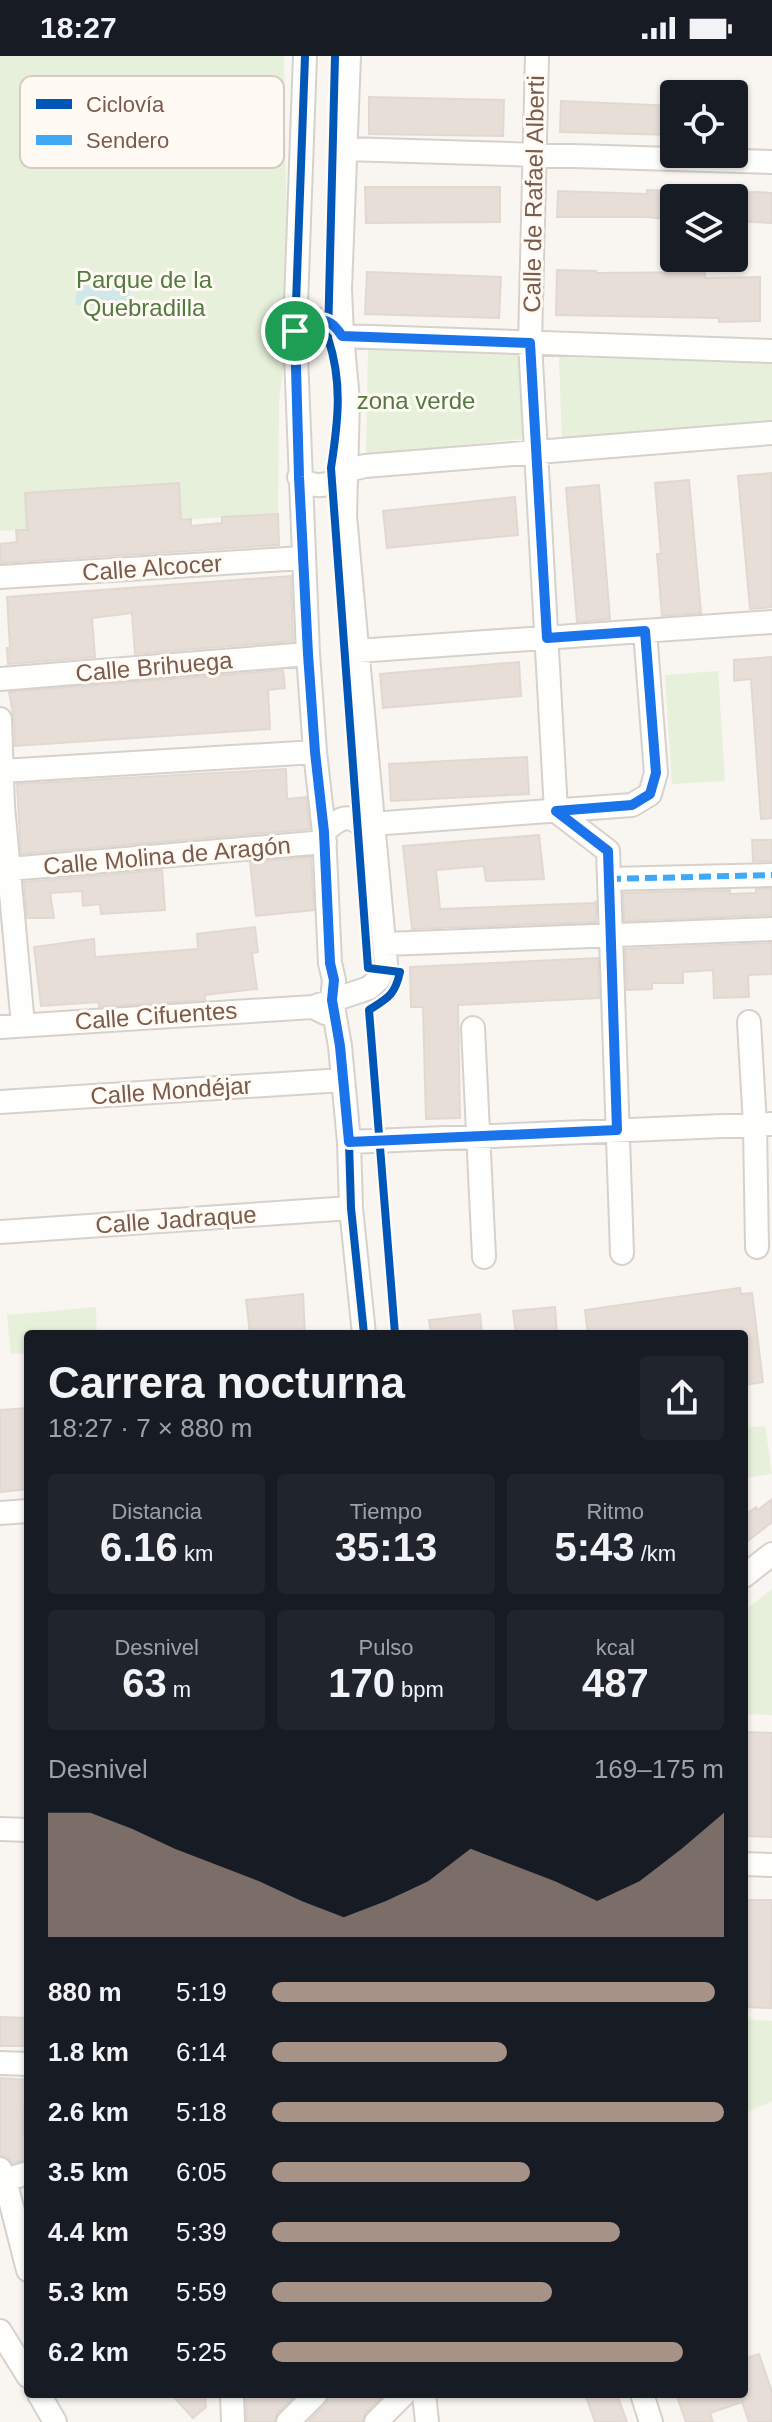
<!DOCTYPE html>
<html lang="es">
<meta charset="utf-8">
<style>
body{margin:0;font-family:Arial,sans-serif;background:#20242c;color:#f1f3f6;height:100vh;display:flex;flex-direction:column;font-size:30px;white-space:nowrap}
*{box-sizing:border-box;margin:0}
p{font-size:26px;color:#9ea1a6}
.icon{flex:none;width:44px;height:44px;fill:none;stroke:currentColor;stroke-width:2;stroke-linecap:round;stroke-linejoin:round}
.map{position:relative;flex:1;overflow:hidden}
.sheet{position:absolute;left:24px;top:1274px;width:724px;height:1068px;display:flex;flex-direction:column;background:#171b24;border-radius:8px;box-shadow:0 2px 6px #0004}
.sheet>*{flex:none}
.tools{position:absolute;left:660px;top:24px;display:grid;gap:16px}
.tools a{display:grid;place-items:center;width:88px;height:88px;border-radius:8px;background:#171b24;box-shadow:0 2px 6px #0004;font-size:40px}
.pin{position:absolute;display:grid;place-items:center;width:68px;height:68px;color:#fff;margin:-34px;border:4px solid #fff;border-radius:50%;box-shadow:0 2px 8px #0007}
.round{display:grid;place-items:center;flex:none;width:84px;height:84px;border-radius:8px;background:#20242c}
.headline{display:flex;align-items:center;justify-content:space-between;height:136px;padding:0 24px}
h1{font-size:44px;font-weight:600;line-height:60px}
.metrics{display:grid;grid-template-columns:repeat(3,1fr);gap:12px;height:136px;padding:8px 24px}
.metrics div{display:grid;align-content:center;border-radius:8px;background:#20242c;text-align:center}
.metrics b{font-size:40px;font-weight:600}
.metrics small{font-size:22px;font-weight:400}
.metrics p{font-size:22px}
.chart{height:224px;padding:16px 24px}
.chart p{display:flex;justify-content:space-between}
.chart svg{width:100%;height:144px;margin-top:8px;fill:#a69286;opacity:.7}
ul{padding:0 24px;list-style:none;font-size:26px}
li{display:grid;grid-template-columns:128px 96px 1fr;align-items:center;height:60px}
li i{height:20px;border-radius:10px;background:#a69286}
.status{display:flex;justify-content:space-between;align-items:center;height:56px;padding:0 40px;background:#171b24;direction:ltr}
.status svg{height:22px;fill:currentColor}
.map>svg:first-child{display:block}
</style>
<div class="status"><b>18:27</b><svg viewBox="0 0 49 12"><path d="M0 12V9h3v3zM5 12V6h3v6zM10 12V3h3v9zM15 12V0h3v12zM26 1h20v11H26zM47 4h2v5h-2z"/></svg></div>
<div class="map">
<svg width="772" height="2366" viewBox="0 0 772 2366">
<rect width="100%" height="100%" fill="#f9f5f0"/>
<path fill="#e7f0db" d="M0 0H284L288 277 279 345 278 458 0 475Z
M368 293 520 299 523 383 366 399Z
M559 301 772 306V367L562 384Z
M718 615 725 725 672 728 665 619Z
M96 1251 97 1278H28V1297L11 1298 7 1259Z
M765 1370 772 1418 744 1422V1372Z
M772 1533V1659L744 1658V1555Z
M744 1963 772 1965V2045L744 2058Z"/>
<path fill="#d0e8ea" d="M77 229 130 232 129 250 75 249Z"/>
<path fill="#e6ded7" stroke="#e2d8d2" stroke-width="2" d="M369 41 504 44 503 80 369 78Z
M561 45 674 50V79L560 76Z
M365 131H500V166L366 167Z
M647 134 674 135V164L646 161H557L558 135 647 138Z
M756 136 772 137V167L734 165V137Z
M557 214 596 215V217L705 216V222L760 221V265L719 266V262L556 259Z
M367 216 501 221 499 262 365 258Z
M772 417V551L750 553 738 420Z
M689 424 701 557 662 560 657 498H661L655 427Z
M179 427 181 464 191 463V470L222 467V461L278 458 279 489 1 507 0 488 17 486 16 474H27L25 437Z
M599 429 610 563 577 566 566 432Z
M515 441 518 479 387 492 383 455Z
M291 520 293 585 135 598 132 557 92 562 95 601 8 608 7 592H10L7 541Z
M772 601V762L761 763 751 623 734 625V604Z
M519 606 521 640 383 652 380 618Z
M283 614 285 632 268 634 270 673 15 690 14 663 9 636Z
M527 701 529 738 391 745 389 708Z
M286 713 287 743 306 741 310 773 21 798 17 728Z
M539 779 544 823 486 825 484 810 436 814 440 853 595 847 596 845V866L412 873 403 790Z
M752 784H772V805H753Z
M311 801 314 854 256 860 250 806Z
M162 814 165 854 101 858 100 848 83 850 82 835 50 837 54 862H27L24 826Z
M756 833H772V859L624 865 623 837 730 834V838L756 837Z
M255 871 258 896 252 897 257 933 205 939V944L99 951V946L41 950 34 891 94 883 95 901 198 893 197 878Z
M772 887V918L748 919 749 941 714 942 713 914 683 916V927H652V933L627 934 625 893Z
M598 902 599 942 458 949 460 1062 426 1063 423 951H411L410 911Z
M740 1232 741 1238 752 1237 763 1326 744 1329V1278H588L585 1254Z
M303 1238 305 1278H250L246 1244Z
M555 1251 557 1278H516L513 1255Z
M480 1258 482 1278H431L429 1264Z
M28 1352V1433L0 1436V1354Z
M772 1443V1466L744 1488V1460L756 1451 758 1454Z
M744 1676 772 1677V1781L744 1780Z
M744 1844H772L771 1952 744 1951Z
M0 1961 28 1962V1990H0Z
M0 2022 28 2024V2049H24L23 2079 28 2078V2103L13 2107 7 2101 0 2099Z
M759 2298 772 2336V2366H749L742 2346 710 2357 713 2366H686L676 2338H744V2303Z
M171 2338H205L206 2351 193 2362Z
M246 2338H296L278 2356 274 2366H247Z
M330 2338H384L366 2356 362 2366H308L326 2348Z
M585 2338H617L627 2366H595Z"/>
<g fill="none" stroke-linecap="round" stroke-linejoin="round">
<defs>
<path id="minor" d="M305 0 295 275 308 598 315 696 324 776 330 907 334 924 332 944 340 990 349 1086 351 1152 364 1278
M537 0 530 287 556 755
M346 93 772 106
M295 275 306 264C324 262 332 265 342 280
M342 280 772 295
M345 415 365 410 772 377
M299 421C315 434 332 431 345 415
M0 521 303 502
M357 595 772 566
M0 623 308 598
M0 663 3 750 23 969
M2 715 315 696
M556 755 608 795 622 1197
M371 768 632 749 650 738 656 717 645 575
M324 776C346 755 353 760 373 779
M9 813 325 786
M609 823 772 819
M385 888 772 873
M313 951 369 932 378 924 386 908 345 460 348 344 342 280 340 233 349 0
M749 966 755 1069 757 1191
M0 971 313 951 325 957
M473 972 484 1201
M0 1046 343 1024
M349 1086 772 1068
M0 1176 351 1152
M0 1457 28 1455
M744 1520 772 1498
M0 1773 28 1774
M744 1808 772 1809
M0 2007 28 2008
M0 2113 5 2124 28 2214
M5 2124 28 2117
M0 2275 28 2320
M39 2338 55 2366
M232 2338 233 2366
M424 2338 427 2366
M642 2338 651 2366
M288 2366 316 2338
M376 2366 404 2338"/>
</defs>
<use href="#minor" stroke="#d7d1cb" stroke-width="26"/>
<use href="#minor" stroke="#fefefd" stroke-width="22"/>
<path stroke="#3fa9f5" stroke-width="6" stroke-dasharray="12 6" stroke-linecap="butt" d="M609 823 772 819"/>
<defs>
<path id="cycleway" d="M305 0 295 275 308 598 315 696 324 776 330 907 334 924 332 944 340 990 349 1086 351 1152 364 1278
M335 0 328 282C343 327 338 366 331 412L368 912 400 916C395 939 388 942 369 954L395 1278"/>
</defs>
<use href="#cycleway" stroke="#fffaf3" stroke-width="13"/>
<use href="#cycleway" stroke="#0057b8" stroke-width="8"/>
</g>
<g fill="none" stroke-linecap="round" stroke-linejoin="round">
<defs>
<path id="route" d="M315 263C329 264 334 268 342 280L530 287 547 582 645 575 656 717 650 738 632 749 556 755 608 795 617 1074 349 1086 340 990 332 944 334 924 330 907 324 776 315 696 308 598 299 421 295 275 306 264Z"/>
</defs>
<use href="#route" stroke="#fff" stroke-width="16"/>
<use href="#route" stroke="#1a73e8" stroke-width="10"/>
</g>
<g text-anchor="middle" stroke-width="6" stroke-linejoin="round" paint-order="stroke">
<g font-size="24" fill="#7a5c4d" stroke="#fffaf3">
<text transform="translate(534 138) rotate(-89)" y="8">Calle de Rafael Alberti</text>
<text transform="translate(152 512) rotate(-4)" y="8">Calle Alcocer</text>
<text transform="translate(154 611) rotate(-5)" y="8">Calle Brihuega</text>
<text transform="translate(167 800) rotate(-5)" y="8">Calle Molina de Aragón</text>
<text transform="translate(156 960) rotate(-4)" y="8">Calle Cifuentes</text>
<text transform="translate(171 1035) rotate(-4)" y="8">Calle Mondéjar</text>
<text transform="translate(176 1164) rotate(-4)" y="8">Calle Jadraque</text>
</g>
<g font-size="24" fill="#537a41" stroke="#fffaf3">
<text x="144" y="232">Parque de la<tspan x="144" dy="28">Quebradilla</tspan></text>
<text x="416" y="353">zona verde</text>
</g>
</g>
<rect x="20" y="20" width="264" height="92" rx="12" fill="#fffaf3" stroke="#d7cbc1" stroke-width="2"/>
<rect x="36" y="43" width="36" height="10" fill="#0057b8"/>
<rect x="36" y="79" width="36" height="10" fill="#3fa9f5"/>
<g font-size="22" fill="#7a5c4d">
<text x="86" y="56">Ciclovía</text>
<text x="86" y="92">Sendero</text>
</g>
</svg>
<div class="tools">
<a><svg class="icon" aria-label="locate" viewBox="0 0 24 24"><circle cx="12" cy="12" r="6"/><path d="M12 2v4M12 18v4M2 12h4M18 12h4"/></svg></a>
<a><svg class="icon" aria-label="layers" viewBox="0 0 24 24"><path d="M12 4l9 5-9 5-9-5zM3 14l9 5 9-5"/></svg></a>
</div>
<div class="pin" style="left:295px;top:275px;background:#1e9e55"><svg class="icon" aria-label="arrive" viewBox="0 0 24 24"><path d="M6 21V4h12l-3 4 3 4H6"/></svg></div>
<section class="sheet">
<div class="headline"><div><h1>Carrera nocturna</h1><p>18:27 · 7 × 880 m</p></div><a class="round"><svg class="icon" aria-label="share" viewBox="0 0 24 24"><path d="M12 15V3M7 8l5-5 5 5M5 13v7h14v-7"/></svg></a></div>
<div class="metrics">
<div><p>Distancia</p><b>6.16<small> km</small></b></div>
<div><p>Tiempo</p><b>35:13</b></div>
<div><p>Ritmo</p><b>5:43<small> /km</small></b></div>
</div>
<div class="metrics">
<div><p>Desnivel</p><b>63<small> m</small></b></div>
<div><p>Pulso</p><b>170<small> bpm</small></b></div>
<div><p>kcal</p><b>487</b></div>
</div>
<div class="chart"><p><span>Desnivel</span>169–175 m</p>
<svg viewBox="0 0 160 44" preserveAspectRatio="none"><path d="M0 44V6L10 6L20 11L30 17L40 22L50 27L60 33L70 38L80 33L90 27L100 17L110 22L120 27L130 33L140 27L150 17L160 6V44z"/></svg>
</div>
<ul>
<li><b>880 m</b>5:19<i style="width:98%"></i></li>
<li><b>1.8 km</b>6:14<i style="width:52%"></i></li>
<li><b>2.6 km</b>5:18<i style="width:100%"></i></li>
<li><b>3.5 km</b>6:05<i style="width:57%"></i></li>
<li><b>4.4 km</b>5:39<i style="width:77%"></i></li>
<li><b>5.3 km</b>5:59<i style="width:62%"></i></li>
<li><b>6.2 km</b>5:25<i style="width:91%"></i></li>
</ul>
</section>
</div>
